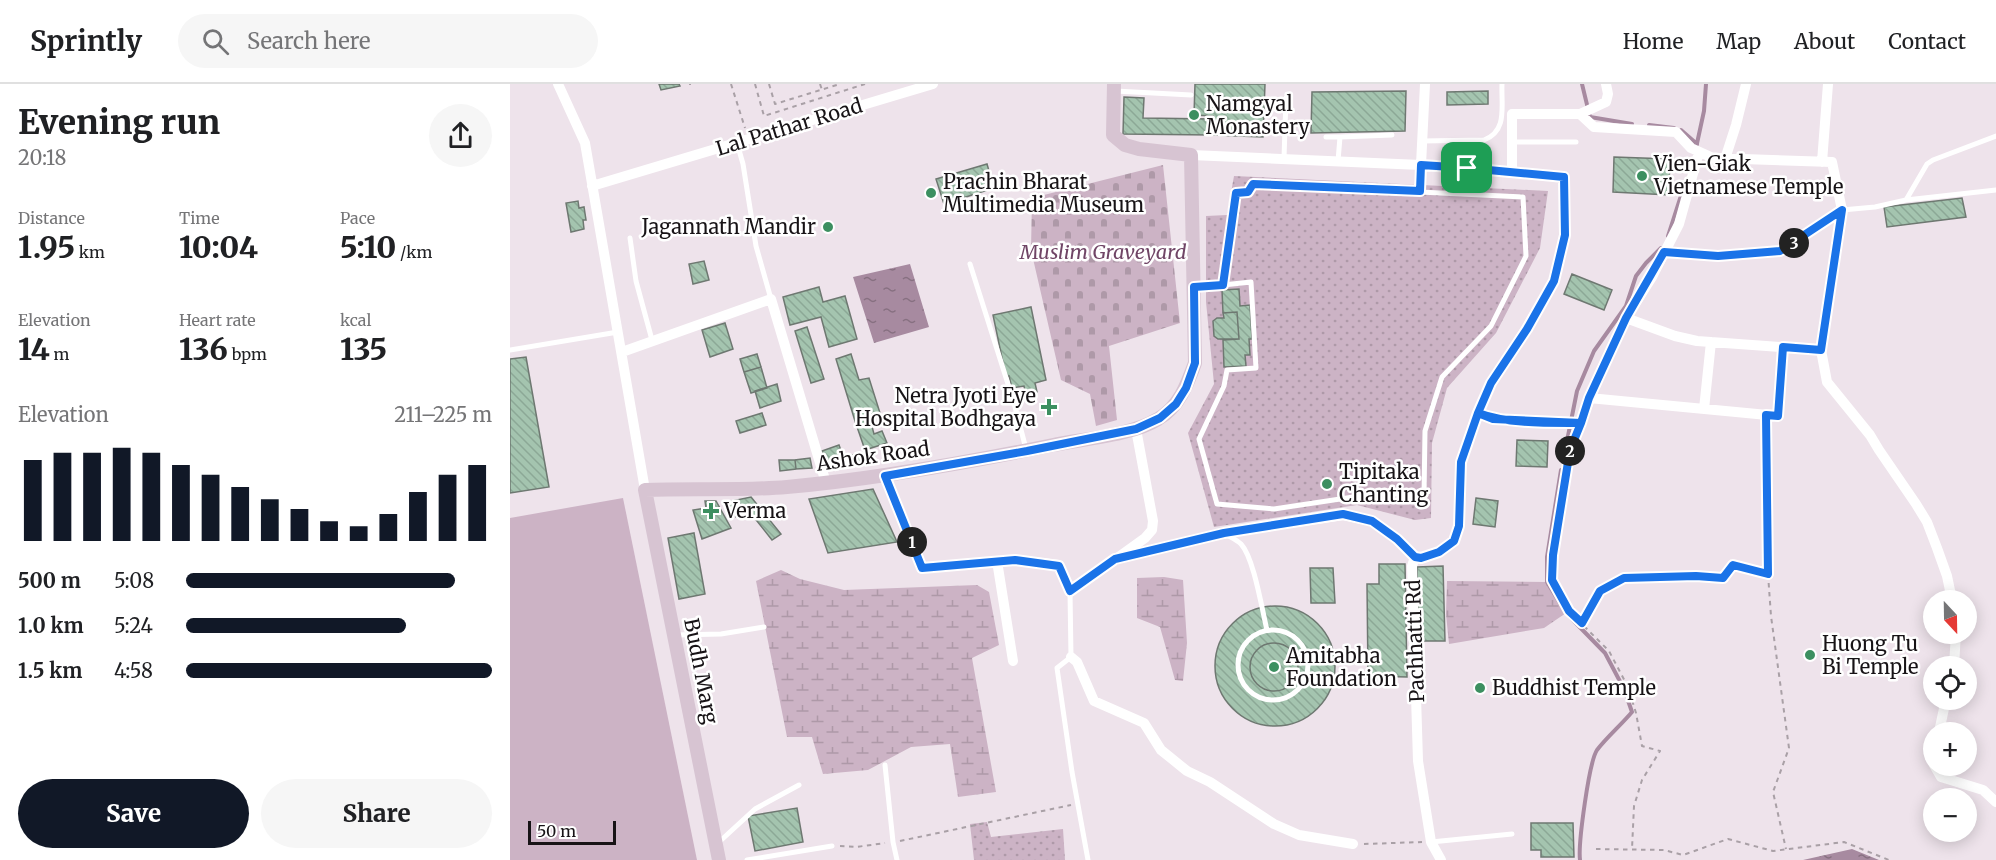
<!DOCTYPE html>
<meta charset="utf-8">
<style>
body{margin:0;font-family:Merriweather,serif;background:#f6f6f6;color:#202124;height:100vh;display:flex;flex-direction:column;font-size:22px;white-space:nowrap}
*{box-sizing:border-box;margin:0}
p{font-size:20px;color:#757577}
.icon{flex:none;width:33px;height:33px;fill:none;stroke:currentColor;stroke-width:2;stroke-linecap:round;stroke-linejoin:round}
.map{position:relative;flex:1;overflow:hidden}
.side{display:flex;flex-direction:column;background:#fff;width:510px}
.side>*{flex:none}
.needle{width:39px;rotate:158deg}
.buttons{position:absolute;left:1413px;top:506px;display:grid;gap:12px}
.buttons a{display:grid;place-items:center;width:54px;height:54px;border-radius:50%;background:#fff;box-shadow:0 3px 15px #0003;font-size:30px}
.scale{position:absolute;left:18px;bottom:15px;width:88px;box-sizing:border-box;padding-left:6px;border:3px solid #171316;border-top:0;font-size:16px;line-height:21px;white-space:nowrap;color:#171316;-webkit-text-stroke:4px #fff;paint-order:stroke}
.pin{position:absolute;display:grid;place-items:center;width:51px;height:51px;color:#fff;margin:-26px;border-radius:12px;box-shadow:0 3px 9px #0006}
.km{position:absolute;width:30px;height:30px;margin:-15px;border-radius:50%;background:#222;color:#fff;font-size:16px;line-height:30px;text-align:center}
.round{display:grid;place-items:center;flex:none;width:63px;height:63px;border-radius:32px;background:#f6f6f6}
.headline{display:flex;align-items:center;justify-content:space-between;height:102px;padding:0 18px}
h1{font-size:33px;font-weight:800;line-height:45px}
.metrics{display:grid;grid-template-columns:repeat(3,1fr);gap:9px;height:102px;padding:6px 18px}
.metrics div{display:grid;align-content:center}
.metrics b{font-size:30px;font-weight:800}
.metrics small{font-size:16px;font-weight:400}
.metrics p{font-size:16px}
.chart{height:168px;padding:12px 18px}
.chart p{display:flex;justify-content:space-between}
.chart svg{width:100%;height:108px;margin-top:6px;stroke:#111827;stroke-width:6}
.button{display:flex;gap:12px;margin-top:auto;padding:12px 18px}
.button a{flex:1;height:69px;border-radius:36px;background:#111827;color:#fff;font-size:24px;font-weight:800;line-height:69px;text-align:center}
.button a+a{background:#f6f6f6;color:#202124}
ul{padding:0 18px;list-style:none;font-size:20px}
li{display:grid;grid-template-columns:96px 72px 1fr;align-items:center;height:45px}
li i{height:15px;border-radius:8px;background:#111827}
header{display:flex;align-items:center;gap:36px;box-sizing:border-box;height:84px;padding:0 30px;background:#fff;border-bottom:2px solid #e0e0e0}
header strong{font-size:28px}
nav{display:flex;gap:33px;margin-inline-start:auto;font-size:21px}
.search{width:420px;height:54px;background:#f6f6f6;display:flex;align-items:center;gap:15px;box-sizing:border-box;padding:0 21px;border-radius:33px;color:#757577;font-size:22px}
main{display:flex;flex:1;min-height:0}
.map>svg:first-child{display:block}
</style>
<header>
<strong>Sprintly</strong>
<div class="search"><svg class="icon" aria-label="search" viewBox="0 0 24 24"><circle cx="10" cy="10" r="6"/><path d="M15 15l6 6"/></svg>Search here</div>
<nav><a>Home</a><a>Map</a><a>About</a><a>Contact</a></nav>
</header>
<main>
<section class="side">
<div class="headline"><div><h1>Evening run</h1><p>20:18</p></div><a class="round"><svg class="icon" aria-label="share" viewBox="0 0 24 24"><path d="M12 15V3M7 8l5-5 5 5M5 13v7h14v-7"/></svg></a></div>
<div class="metrics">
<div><p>Distance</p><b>1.95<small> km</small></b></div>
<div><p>Time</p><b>10:04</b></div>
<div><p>Pace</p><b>5:10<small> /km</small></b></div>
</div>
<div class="metrics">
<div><p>Elevation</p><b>14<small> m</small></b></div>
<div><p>Heart rate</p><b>136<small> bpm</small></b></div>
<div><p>kcal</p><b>135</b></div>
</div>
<div class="chart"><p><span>Elevation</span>211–225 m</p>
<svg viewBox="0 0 160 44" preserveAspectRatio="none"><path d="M5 44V11M15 44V8M25 44V8M35 44V6M45 44V8M55 44V13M65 44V17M75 44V22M85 44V27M95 44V31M105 44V36M115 44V38M125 44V33M135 44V24M145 44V17M155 44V13"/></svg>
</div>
<ul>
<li><b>500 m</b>5:08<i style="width:88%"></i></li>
<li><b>1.0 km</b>5:24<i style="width:72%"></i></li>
<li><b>1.5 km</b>4:58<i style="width:100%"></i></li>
</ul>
<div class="button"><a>Save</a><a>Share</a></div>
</section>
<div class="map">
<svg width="1486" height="776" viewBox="0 0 1486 776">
<defs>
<pattern id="grass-dots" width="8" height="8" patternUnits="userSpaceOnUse" patternTransform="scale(1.5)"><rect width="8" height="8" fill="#ccb3c5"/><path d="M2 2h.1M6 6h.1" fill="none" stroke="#ae99a8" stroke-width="1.8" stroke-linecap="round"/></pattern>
<pattern id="wetland-marsh" width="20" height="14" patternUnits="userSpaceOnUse" patternTransform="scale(1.5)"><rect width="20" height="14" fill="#ccb3c5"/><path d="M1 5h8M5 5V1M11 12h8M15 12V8" fill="none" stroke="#ae99a8"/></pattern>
<pattern id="cemetery-stones" width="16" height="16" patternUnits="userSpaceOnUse" patternTransform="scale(1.5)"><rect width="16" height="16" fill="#ccb3c5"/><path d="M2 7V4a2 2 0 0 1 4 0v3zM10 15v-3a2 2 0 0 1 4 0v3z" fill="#ae99a8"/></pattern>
<pattern id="water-ripples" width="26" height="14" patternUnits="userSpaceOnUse" patternTransform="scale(1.5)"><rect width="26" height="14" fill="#a78aa0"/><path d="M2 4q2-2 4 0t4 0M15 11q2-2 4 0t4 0" fill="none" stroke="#877081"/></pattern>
<pattern id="building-back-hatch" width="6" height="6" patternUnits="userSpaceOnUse" patternTransform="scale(1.5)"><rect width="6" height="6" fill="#a4c4af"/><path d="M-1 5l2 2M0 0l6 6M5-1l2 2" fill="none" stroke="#8ca896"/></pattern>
</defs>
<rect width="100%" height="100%" fill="#eee3eb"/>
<path fill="url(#grass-dots)" d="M724 92 1038 107 1030 164 986 249 937 304 922 359 921 434 905 436 847 421 704 443 678 349 704 300 696 218V132L717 131Z
M477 738 481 753 553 745 555 776H464L460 740Z"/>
<path fill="url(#wetland-marsh)" d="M271 486 290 495 334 506 467 501 479 508 489 561 462 574 486 708 448 713 440 660 401 663 358 686 313 690 302 653H277L246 497Z
M654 493 673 496 677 559 673 597 665 596 650 543 627 534V494Z
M937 497 1037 498 1056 529 1034 544 939 560 936 530Z"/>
<path fill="url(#cemetery-stones)" d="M653 81 670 239 599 262 607 336 586 342 580 310 551 296 521 166 522 114Z"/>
<path fill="#ccb3c5" d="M113 414 187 776H0V434Z"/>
<path fill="url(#water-ripples)" d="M400 180 419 243 364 259 343 193Z
M1342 765 1369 776H1293Z"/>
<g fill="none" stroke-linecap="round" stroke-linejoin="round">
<path stroke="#a78aa0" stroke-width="4" d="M1072 0 1080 33 1122 40
M1139 41 1164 44
M1171 46 1187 60
M1186 64 1194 27 1196 0
M1158 152 1175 99
M1055 367 1067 307 1084 267 1116 222 1126 192 1136 179 1151 164
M1051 386 1037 473V498L1056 529 1095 569 1114 605 1122 628C1111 641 1097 653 1087 666 1079 678 1068 760 1070 776"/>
</g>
<path fill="url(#building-back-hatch)" stroke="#6e7871" stroke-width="1.5" d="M149 0H169L170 2 151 6Z
M685 0H755L753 53 702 51 703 32 684 31Z
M896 7 895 47 801 49 802 8Z
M978 7V20L937 21V8Z
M614 13 634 14 633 34 703 35 702 51 613 50Z
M1104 73 1160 75 1159 111 1103 108Z
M477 80 484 104 434 120 426 95Z
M1452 114 1456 133 1377 143 1374 123Z
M68 117 69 124 74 123 76 136H73L74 145 61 148 56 119Z
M194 177 199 196 183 200 179 180Z
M1062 190 1102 206 1094 226 1054 210Z
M309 203 313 218 335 212 347 255 319 263 311 233 280 241 273 213Z
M729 205 730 222 740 221 742 255H739L740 271H735L736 282 714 283 713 256 729 255 727 228 713 229 712 206Z
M521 223 536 296 525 299 527 308 516 311 514 302 502 304 499 292 496 293 483 231Z
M727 228 729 255H708L704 252 703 237 707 234H714L713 229Z
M215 239 223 265 200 273 192 246Z
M297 243 314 295 301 299 285 247Z
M247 270 251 283 234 288 230 275Z
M341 270 349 296 359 294 370 329 345 337 326 275Z
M16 273 39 403 0 409V275Z
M251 283 257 304 241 309 234 288Z
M267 300 271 317 250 324 245 307Z
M252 329 256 341 230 349 226 337Z
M353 334 356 341 361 339 364 350 372 347 377 359 355 366 345 337Z
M1007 356 1038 357 1037 383 1006 382Z
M329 361 333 372 315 377 312 367Z
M349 369 352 380 342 382 339 372Z
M300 374 302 384 286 385 285 376Z
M269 376H285L286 385 270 387Z
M363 405 387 458 318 469 299 415Z
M241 413 271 450 262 456 239 427 226 433 217 418Z
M966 414 988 417 985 443 963 440Z
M195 417H206L221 444 192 455 183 426 196 424Z
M184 449 195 510 169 515 158 454Z
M869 480H895L897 593 858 592 857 500H869Z
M933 482 935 557H909L907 483Z
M800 484H823L825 519H801Z
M705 582a60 60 0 1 1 120 0a60 60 0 1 1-120 0Z
M740 583a24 24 0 1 1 48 0a24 24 0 1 1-48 0Z
M287 724 293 758 245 767 238 732Z
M1021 739H1063L1064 773H1031V766H1021Z"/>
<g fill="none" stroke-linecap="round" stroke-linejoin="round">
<path stroke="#a9a0a6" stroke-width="2" stroke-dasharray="4.5 4.5" stroke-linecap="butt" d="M179 0H181
M221 0 235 44
M245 0 254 32 355 0
M259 0 265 20 330 0
M310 0 312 6
M1258 490 1261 532 1279 664 1263 708 1276 765
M1048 506 1059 527 1099 567 1118 603 1126 629 1132 662 1150 667 1132 696 1124 722 1122 765
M1072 539 1090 506 1114 494 1186 492 1213 493 1223 481 1258 490 1257 343
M390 757 561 721
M854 760 912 758
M330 762 346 763 375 759
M1086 765 1154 766 1173 771 1218 755 1263 767 1334 758 1379 776"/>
<path stroke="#fff" stroke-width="5" d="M605 7 681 11
M816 53H830
M912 57 974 56C998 47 991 22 992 0
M1002 58H1066
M227 59 233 80 246 162 261 215
M774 74 776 14
M828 77 830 53 882 51
M910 107 911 82
M1396 116 1417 80 1423 76 1486 52
M1332 126 1365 123 1396 116 1486 106
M120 154 126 197 142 256
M460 180 504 319 516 365
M685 203 713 201 726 109 738 108 743 100 1013 113 1016 172 981 242 932 293 915 347 914 412 870 409 764 425 707 420 689 355 714 302 717 286 746 284 741 198 713 201
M0 266 108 248
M715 450C720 453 727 456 731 460 744 474 752 526 757 546
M560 508 561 573 547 584 562 688 578 776
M728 581a35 35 0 1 1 70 0a35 35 0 1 1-70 0Z
M166 551 211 550 254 543
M375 681 383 758 387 776
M921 758 1002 750
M208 759 245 725 289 701
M237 776 322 762"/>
<path stroke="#fff" stroke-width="10" d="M48 0 75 59 135 406
M1070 30 1096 18 1098 10 1096 0
M681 71 911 81 1054 93 1055 151 1044 197 1016 245 981 299 967 329 951 378 949 442 944 457 929 468 911 474 905 473 902 482 908 677 921 758 931 776
M1215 75 1226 41 1236 0
M1312 78 1318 0
M911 81 915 0
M1002 88V30H1070L1084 43 1166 48 1181 64 1203 74 1322 78 1332 126 1311 266 1317 298 1360 351 1369 366 1406 420 1417 438 1427 464 1437 492 1442 516
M82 102 423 0
M1154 168 1208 172 1270 167 1332 126
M1116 234 1165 252 1187 257 1311 266
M112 268 261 215 316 399
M1079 314 1268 332 1273 263
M1194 325 1201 258
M967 329 983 335 1071 339
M375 392 412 484 505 476 549 481 560 508 635 454 642 446 643 437 626 345
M615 472 714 449 833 431 862 437 887 455 905 473
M487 477 503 577
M1042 496 1043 471 1060 366 1091 287 1116 234 1142 193 1169 140 1189 68
M561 573 567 578 584 617 634 639 651 666 677 687 700 698 764 740 789 751 843 760
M1444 582 1446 549
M1429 648 1436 615
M1424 681 1431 693 1473 706 1486 718"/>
<path stroke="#d7c4d2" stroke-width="14" d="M209 776 135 406C182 404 230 407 277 403 366 395 455 379 543 361 573 355 623 351 648 335 669 323 677 301 685 279L681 71 629 65 615 61 603 51 604 0"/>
</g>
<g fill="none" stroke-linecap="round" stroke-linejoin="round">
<defs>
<path id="route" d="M957 84 911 81 910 107 743 100 738 108 726 109 713 201 684 203 685 279 676 304 666 320 650 334 626 345 517 367 375 392 412 484 505 476 549 482 560 507 605 475 714 449 833 430 862 437 887 455 905 473 911 474 929 468 944 457 949 442 951 378 968 329 983 335 1071 339 1060 366 1043 471 1042 496 1059 527 1072 539 1090 507 1114 494 1186 492 1213 494 1223 481 1258 490 1256 331 1268 332 1273 263 1311 266 1332 126 1270 167 1208 172 1154 168 1116 234 1079 314 1071 339C1039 339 997 340 968 329L981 299 1017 245 1044 197 1055 151 1054 93 957 84"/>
</defs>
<use href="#route" stroke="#fff" stroke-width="12"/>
<use href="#route" stroke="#1a73e8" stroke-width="8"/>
</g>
<g fill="#3c8f60" stroke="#fff" stroke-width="2">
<circle cx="684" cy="31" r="6"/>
<circle cx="1132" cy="92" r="6"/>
<circle cx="421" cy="109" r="6"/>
<circle cx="318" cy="143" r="6"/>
<path d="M536 314h6v6h6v6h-6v6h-6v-6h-6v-6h6z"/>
<circle cx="817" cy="400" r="6"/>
<path d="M198 418h6v6h6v6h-6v6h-6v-6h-6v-6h6z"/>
<circle cx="1300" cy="571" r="6"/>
<circle cx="764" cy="583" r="6"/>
<circle cx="970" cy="604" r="6"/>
</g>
<g text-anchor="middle" stroke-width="5" stroke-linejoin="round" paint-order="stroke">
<g font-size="20" fill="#171316" stroke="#fff" text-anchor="start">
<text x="696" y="27">Namgyal<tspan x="696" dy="23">Monastery</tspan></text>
<text x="1144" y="87">Vien-Giak<tspan x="1144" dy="23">Vietnamese Temple</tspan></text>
<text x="433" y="105">Prachin Bharat<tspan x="433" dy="23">Multimedia Museum</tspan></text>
<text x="306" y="150" text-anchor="end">Jagannath Mandir</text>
<text x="526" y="319" text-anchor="end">Netra Jyoti Eye<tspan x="526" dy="23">Hospital Bodhgaya</tspan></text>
<text x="829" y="395">Tipitaka<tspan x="829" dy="23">Chanting</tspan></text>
<text x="214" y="434">Verma</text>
<text x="1312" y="567">Huong Tu<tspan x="1312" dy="23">Bi Temple</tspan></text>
<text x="776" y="579">Amitabha<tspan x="776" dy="23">Foundation</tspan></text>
<text x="982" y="611">Buddhist Temple</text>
</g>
<g font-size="20" fill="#171316" stroke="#fff">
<text transform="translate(279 43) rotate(-17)" y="7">Lal Pathar Road</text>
<text transform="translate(363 372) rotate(-8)" y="7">Ashok Road</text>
<text transform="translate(905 557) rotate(-92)" y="7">Pachhatti Rd</text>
<text transform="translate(191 587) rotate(79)" y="7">Budh Marg</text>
</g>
<g font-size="20" font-style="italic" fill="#704566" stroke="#fff">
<text x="593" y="175">Muslim Graveyard</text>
</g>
</g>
</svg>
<div class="buttons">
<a><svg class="needle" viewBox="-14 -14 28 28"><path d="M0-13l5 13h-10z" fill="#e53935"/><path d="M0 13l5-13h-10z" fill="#757577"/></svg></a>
<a><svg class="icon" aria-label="locate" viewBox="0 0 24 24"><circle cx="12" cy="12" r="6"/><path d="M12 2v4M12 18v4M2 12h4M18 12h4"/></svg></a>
<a>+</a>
<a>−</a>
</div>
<div class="scale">50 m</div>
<div class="pin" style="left:957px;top:84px;background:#1e9e55"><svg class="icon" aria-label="arrive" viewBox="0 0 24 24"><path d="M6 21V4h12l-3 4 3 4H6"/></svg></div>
<b class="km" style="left:402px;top:458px">1</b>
<b class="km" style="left:1060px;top:367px">2</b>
<b class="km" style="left:1284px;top:159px">3</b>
</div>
</main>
